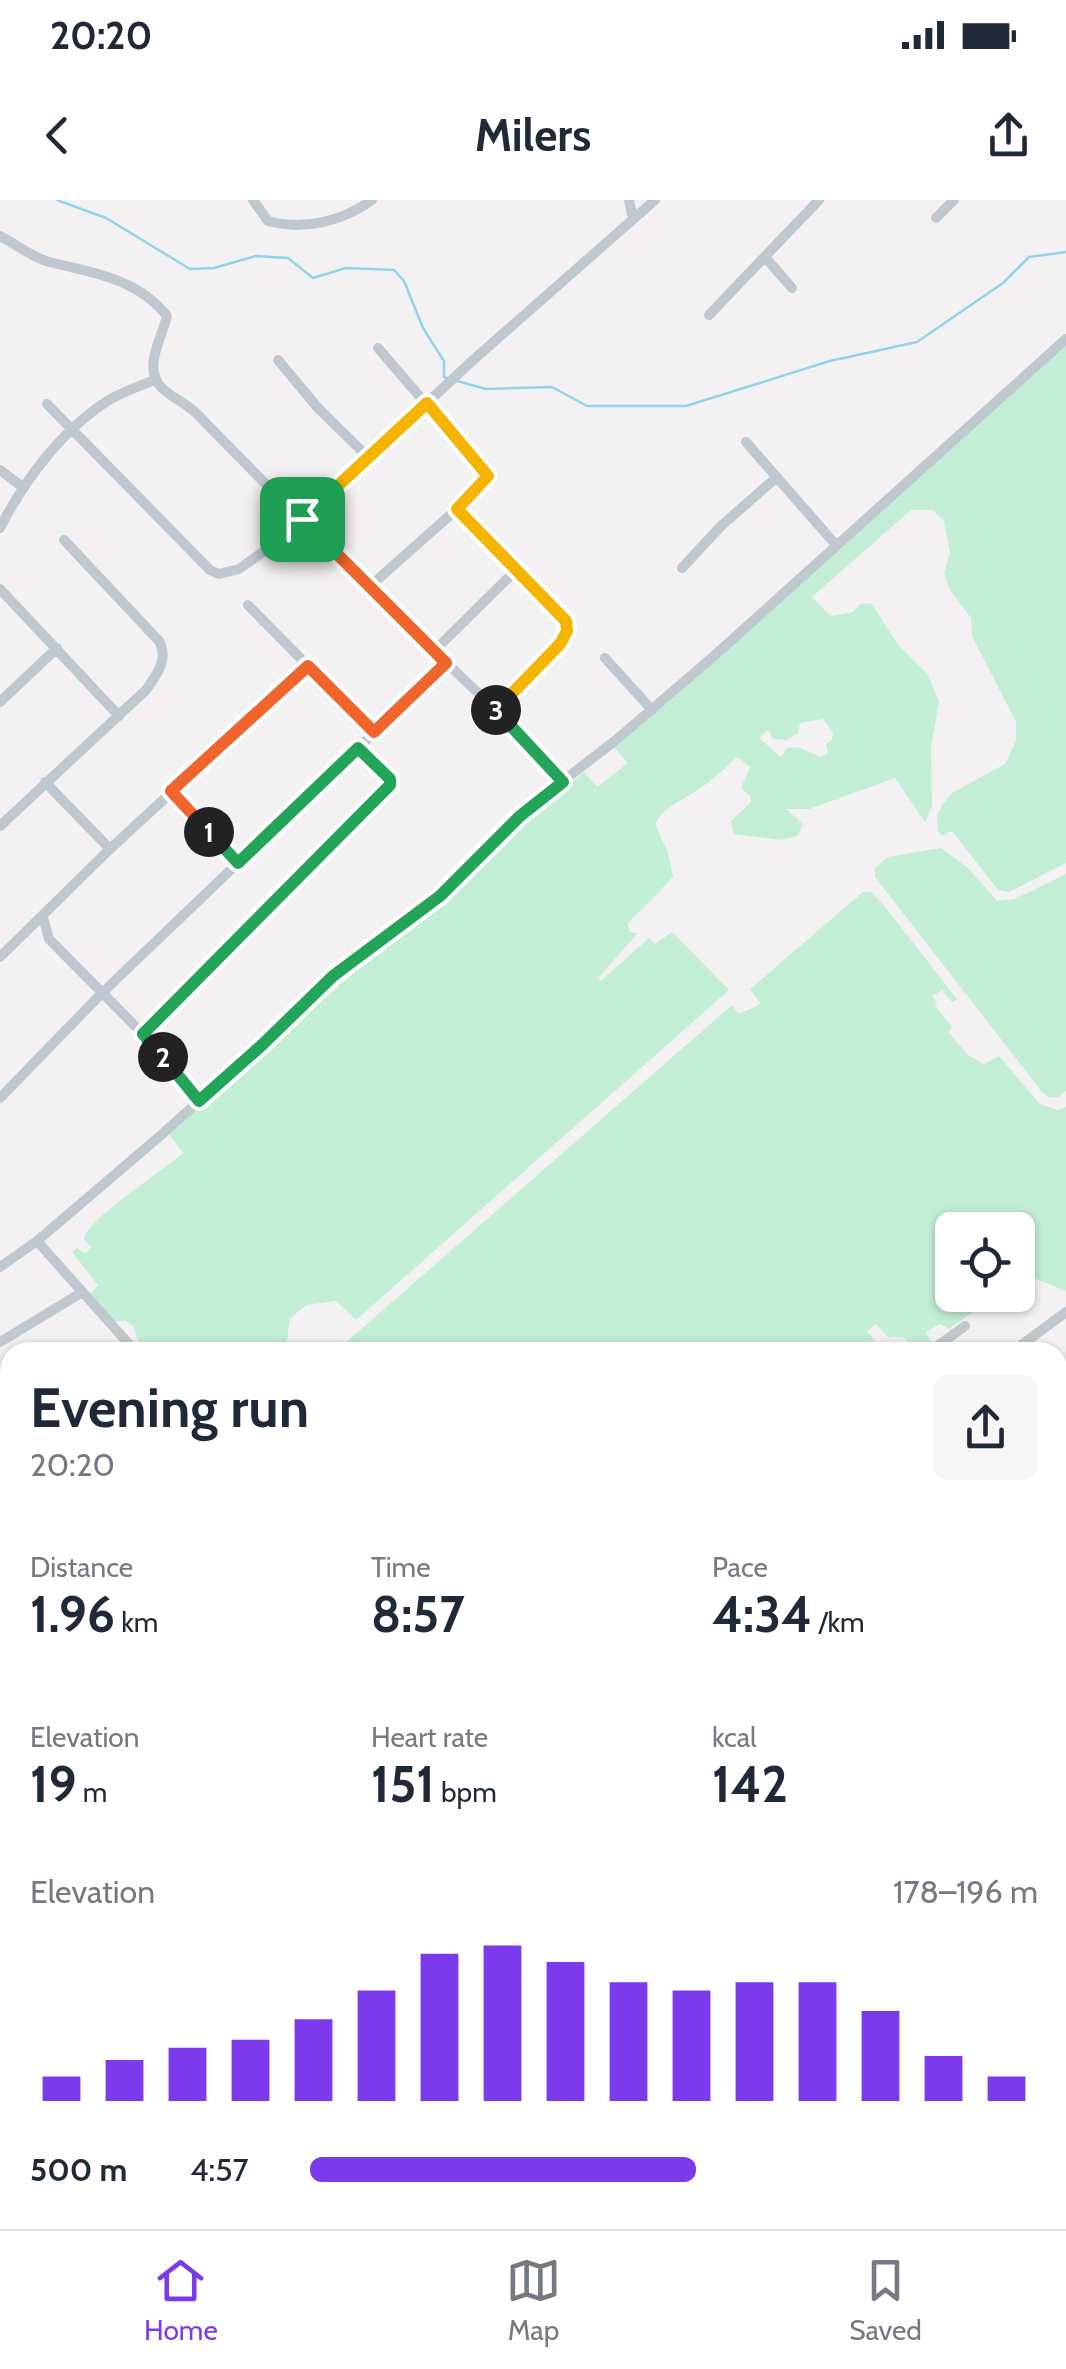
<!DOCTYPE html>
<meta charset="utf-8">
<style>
body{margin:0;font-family:Cabin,sans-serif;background:#f6f6f7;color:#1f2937;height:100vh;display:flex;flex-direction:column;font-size:38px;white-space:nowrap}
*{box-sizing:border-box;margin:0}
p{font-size:32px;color:#747a83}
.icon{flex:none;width:55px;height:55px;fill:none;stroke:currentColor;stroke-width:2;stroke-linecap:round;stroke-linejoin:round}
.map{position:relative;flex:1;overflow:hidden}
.drawer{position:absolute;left:0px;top:1142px;width:1068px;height:888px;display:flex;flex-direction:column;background:#fff;border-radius:30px 30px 0 0;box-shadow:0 2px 8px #0004}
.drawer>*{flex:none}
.buttons{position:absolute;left:935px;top:1012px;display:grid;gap:20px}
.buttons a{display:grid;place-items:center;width:100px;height:100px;border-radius:15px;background:#fff;box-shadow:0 2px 8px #0004;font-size:50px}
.pin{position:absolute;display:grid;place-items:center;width:85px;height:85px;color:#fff;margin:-42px;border-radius:20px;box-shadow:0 5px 15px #0006}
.km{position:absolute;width:50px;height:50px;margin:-25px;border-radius:50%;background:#222;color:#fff;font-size:28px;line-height:50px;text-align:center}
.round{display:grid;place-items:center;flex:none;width:105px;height:105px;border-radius:15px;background:#f6f6f7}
.summary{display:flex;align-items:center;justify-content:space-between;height:170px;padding:0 30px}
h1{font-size:55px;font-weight:700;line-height:75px}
.stats{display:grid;grid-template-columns:repeat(3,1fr);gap:15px;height:170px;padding:10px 30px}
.stats div{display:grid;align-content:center}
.stats b{font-size:50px;font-weight:700}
.stats small{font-size:28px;font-weight:400}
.stats p{font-size:28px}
.chart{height:280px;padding:20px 30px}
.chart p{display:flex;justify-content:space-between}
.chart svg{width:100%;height:180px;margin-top:10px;stroke:#7c3aed;stroke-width:6}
ul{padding:0 30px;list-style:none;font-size:32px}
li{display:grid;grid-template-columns:160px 120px 1fr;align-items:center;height:75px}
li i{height:25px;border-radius:12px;background:#7c3aed}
.status{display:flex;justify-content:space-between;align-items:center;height:70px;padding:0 50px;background:#fff;direction:ltr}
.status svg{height:28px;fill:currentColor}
header{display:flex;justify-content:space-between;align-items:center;height:130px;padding:0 30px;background:#fff;font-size:45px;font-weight:700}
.menu{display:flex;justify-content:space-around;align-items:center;height:140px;border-top:2px solid #e0e1e3;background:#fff;font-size:28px;color:#747a83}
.menu a{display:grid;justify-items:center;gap:5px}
.menu .on{color:#7c3aed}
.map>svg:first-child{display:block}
</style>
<div class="status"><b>20:20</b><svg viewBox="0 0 49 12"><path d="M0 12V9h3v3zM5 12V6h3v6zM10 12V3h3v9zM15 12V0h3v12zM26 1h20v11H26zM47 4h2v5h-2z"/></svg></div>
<header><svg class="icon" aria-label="back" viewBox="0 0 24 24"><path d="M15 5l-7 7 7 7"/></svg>Milers<svg class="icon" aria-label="share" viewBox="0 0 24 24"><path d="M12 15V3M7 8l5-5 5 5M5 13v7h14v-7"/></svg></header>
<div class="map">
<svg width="1066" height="2029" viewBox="0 0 1066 2029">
<rect width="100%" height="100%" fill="#f3f1f1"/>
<path fill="#c2eed5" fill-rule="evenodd" d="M1066 145V663L1009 692 998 690 952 631 942 636 938 631 937 615 942 605 952 593 1005 564 1016 541V522L972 436 971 418 950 390 944 373 950 353 944 321 933 310H911L812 397 831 416 853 412 860 404 871 403 899 446 927 473 939 501 931 547 932 606 925 622 895 578 809 609H786L803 624 797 636 781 640 734 634 731 621 751 602 750 596 741 588 750 567 737 557C725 568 713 580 699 589 684 600 664 606 655 624L668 653 673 677 628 723 629 731 637 734 598 778 602 780 649 738 655 744 672 732 729 790 356 1120 336 1101 307 1105 290 1118 286 1146 290 1152H142L133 1126 126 1121H112L89 1096 98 1085 72 1052 77 1048 85 1053 91 1047 84 1039C86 1020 167 968 183 953L169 934 584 572 597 587 628 563 613 546ZM823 519 833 532 832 540 826 544 828 554 820 557 798 547 787 548 781 557 759 538 768 530 773 539 786 540 798 533 800 523Z
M941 648 968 668 997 701 1015 699 1066 674V891L1058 898 1048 897 1042 892 875 677V668L888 657Z
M863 692H871L882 703 957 799 952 802 942 790 932 796 937 803 935 806 952 827 948 832 968 855 984 864 999 856 1040 904 1058 910 1066 907V1091L1026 1075 1018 1081V1030H952V1095H997L949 1129 940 1124 926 1132 932 1144 921 1152 903 1137H888L876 1124 867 1131 875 1141 859 1143 849 1152H335L732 805 739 814 761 804 750 789Z
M714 2020H799L806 2029H709Z"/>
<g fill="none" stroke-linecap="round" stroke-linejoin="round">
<path stroke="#91d4e9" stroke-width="2.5" d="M57 0 106 18 190 69 214 68 256 56 288 58 313 78 346 68 394 70 404 81 423 128 444 161V177L449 179
M457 181 486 189 552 187 587 206H686L830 161 917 142 1003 83 1029 57 1066 52
M311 2029 317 2020"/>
<path stroke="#c0c8cf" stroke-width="10" d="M253 0 268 21C304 31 343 21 372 0
M629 0 633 19
M936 18 954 0
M0 36C16 44 31 57 49 62 93 73 137 78 167 116 162 138 142 168 162 188 172 198 186 203 196 213L368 388 496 510 563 581
M765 57 792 88
M709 115 819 0
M278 160 318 208 368 257
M47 204 210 370 219 374 239 369 280 340 472 161 655 0
M746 242 836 345
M0 270 24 288
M457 309 566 421 567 431 560 444 496 510
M0 328C24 281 61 231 106 202 121 192 139 187 156 179
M682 368 721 326 777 277
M368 388 457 309 488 276 378 148
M0 389 119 516
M248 405 374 533
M434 451 516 370
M605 458 652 510
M0 502 57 448
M45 582 110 649
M171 591 238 663
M0 626 146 490C157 475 169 458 159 441L64 340
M43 717 49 739 143 834 199 901
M0 757 110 649 308 466
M143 834 390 585V579L358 548
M0 898 102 793 447 463
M37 1041 136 1152
M0 1067 37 1041 160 936 262 845 348 762 439 696 537 601 616 540 714 456 1066 139
M0 1142 81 1093
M929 1152 965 1126
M1012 1152 1066 1112
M1058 1229 1066 1222
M0 1320 10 1357
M1058 1377 1066 1370
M1058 1474 1066 1467
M0 1649 10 1645
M1058 1661 1066 1652
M0 1734 10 1746
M1058 1795 1066 1804
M1058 1857 1066 1849
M0 1858 10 1851
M1058 1994 1066 1986
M0 2001 10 2014
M223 2020 234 2029
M23 2029 34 2020
M180 2029 186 2020
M392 2029 401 2020
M554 2029 565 2020
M1020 2029 1029 2020"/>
<path stroke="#c0c8cf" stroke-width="11" d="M0 1217 10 1233
M949 2020 957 2029"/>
</g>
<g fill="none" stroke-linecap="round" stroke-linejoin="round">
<defs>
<path id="split-1" d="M209 632 171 591 308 466 374 532 446 463 302 319"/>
<path id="split-2" d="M163 857 143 834 390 585V579L358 548 238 663 209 632"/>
<path id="split-3" d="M163 857 199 901 262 845 333 776 440 696 520 616 563 582 496 510"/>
<path id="split-4" d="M302 319 427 203 488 276 457 309 566 421 567 431 560 444 496 510"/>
</defs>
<use href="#split-1" stroke="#fff" stroke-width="20"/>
<use href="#split-2" stroke="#fff" stroke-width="20"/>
<use href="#split-3" stroke="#fff" stroke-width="20"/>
<use href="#split-4" stroke="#fff" stroke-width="20"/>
<use href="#split-1" stroke="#f0652b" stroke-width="12"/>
<use href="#split-2" stroke="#22a559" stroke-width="12"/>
<use href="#split-3" stroke="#22a559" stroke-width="12"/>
<use href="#split-4" stroke="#f5b400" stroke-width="12"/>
</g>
</svg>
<div class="buttons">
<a><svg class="icon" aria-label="locate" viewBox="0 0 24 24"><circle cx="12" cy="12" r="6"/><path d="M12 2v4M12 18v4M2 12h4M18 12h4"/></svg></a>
</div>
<div class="pin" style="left:302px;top:319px;background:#1e9e55"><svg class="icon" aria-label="arrive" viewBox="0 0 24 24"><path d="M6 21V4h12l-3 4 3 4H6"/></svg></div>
<b class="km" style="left:209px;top:632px">1</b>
<b class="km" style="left:163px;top:857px">2</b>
<b class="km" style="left:496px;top:510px">3</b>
<section class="drawer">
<div class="summary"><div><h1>Evening run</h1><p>20:20</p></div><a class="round"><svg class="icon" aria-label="share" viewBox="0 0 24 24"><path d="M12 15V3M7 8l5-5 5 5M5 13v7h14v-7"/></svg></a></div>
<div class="stats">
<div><p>Distance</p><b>1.96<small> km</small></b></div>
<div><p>Time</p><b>8:57</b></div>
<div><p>Pace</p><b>4:34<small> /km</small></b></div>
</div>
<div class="stats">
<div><p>Elevation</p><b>19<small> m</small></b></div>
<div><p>Heart rate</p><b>151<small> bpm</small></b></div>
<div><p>kcal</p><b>142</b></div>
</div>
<div class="chart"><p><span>Elevation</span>178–196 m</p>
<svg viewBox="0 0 160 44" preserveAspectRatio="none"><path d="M5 44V38M15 44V34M25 44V31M35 44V29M45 44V24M55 44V17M65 44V8M75 44V6M85 44V10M95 44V15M105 44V17M115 44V15M125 44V15M135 44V22M145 44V33M155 44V38"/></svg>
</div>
<ul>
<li><b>500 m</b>4:57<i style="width:53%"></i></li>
</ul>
</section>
</div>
<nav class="menu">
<a class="on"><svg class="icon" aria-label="home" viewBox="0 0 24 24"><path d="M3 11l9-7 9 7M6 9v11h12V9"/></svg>Home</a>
<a><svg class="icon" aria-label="map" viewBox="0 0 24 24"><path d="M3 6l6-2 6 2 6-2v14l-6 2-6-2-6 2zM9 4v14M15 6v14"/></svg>Map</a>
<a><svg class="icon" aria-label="saved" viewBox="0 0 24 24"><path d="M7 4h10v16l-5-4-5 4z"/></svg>Saved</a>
</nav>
